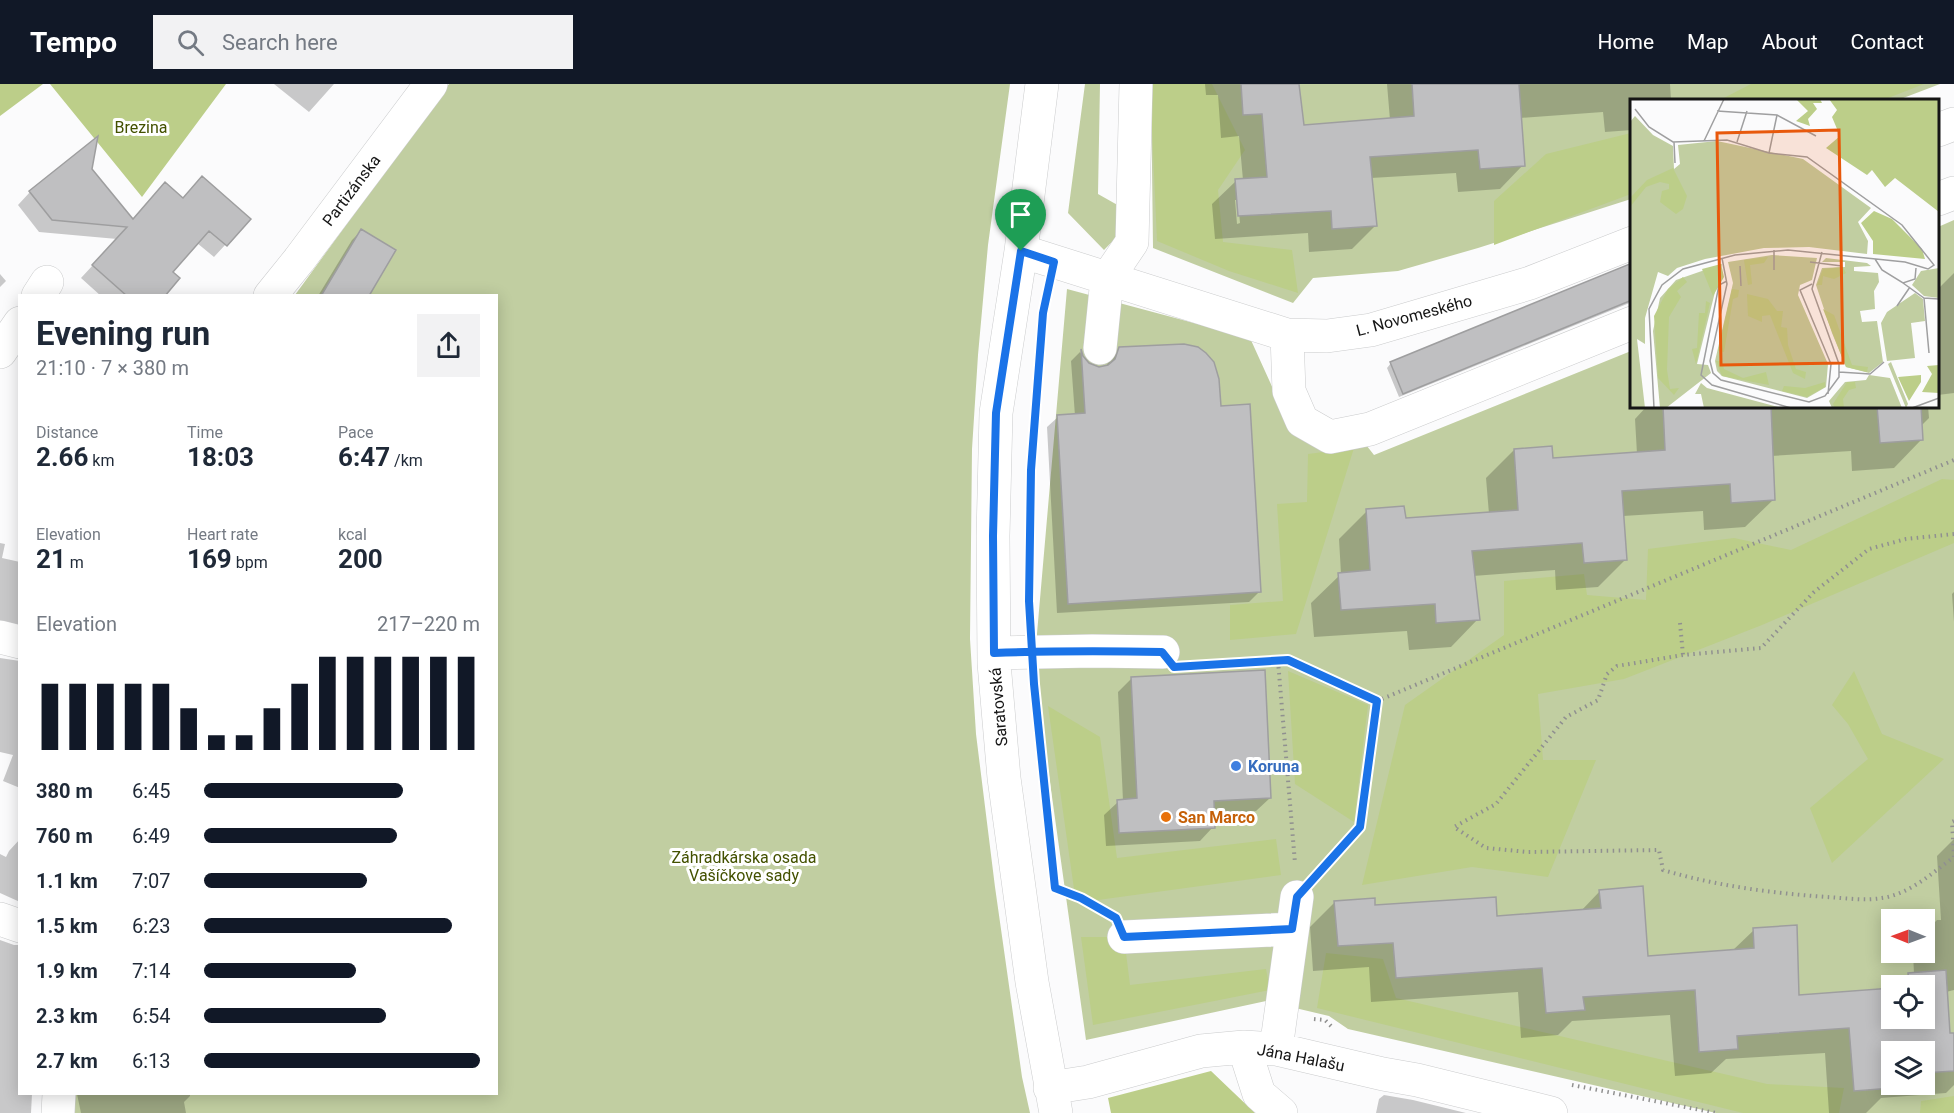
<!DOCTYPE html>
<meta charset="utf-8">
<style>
body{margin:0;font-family:Roboto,sans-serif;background:#f2f2f3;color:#1f2937;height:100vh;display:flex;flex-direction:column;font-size:22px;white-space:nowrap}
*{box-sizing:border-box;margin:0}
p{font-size:20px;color:#747a83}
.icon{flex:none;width:33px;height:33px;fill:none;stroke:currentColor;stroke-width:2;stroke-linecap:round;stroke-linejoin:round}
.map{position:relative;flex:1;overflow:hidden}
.drawer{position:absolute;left:18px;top:210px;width:480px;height:801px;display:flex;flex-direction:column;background:#fff;border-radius:0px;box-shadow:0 3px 15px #0003}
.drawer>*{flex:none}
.needle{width:39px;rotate:271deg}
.fabs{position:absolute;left:1881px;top:825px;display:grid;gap:12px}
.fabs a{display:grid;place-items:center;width:54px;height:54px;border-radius:0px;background:#fff;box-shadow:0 3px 15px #0003;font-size:30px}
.pin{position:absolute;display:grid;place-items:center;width:51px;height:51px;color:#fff;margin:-62px -26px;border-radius:50% 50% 50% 0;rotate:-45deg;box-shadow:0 0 6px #0007}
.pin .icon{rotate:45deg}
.round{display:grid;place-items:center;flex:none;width:63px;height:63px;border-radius:0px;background:#f2f2f3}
.headline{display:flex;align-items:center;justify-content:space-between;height:102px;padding:0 18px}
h1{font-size:33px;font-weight:700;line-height:45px}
.figures{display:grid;grid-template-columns:repeat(3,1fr);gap:9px;height:102px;padding:6px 18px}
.figures div{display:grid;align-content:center}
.figures b{font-size:26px;font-weight:700}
.figures small{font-size:16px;font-weight:400}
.figures p{font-size:16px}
.chart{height:168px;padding:12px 18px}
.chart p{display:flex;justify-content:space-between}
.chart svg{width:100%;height:108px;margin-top:6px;stroke:#111827;stroke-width:6}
ul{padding:0 18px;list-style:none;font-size:20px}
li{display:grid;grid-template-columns:96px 72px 1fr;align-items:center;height:45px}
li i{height:15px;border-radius:8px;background:#111827}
header{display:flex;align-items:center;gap:36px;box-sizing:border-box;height:84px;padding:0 30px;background:#111827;color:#fff}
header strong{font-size:28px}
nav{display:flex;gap:33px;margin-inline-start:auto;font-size:21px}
.search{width:420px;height:54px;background:#f2f2f3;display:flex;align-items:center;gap:15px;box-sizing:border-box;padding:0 21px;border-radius:0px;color:#747a83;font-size:22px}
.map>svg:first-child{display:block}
</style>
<header>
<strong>Tempo</strong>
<div class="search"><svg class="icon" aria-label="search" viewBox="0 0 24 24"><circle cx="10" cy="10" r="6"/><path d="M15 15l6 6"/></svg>Search here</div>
<nav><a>Home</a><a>Map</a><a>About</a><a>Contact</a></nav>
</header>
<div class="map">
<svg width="1954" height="1029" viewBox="0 0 1954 1029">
<rect width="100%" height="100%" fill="#fbfbfc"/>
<path fill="#c1cea1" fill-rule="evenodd" d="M449 0H1010L988 161 978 271 972 365 970 555 976 650 995 803 1022 993 1030 1029H71L73 1010H496V212L295 211Z
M1085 0H1100L1098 110 1137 132 1104 166 1068 129Z
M1151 0H1940L1898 16H1632L1631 115 1478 164 1398 187 1313 194 1293 219 1153 164Z
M1954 136V1029H1716L1348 945 1329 932 1266 917 1086 956 1034 584 1067 205 1250 254 1293 349 1363 357 1374 371 1631 267 1632 322H1938V143ZM1892 836H1924V868H1892ZM1892 902H1924V934H1892ZM1892 968H1924V1000H1892Z"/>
<path fill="#bcce89" d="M0 0H43L0 32Z
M50 0H226L142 113Z
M1150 0H1212L1245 66 1218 106 1223 158 1292 166 1298 209 1229 187 1157 157Z
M1751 0H1924L1883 16H1720Z
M1631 49V110L1494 161V117L1546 70Z
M1354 364 1296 550 1230 556V521L1283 517 1277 420 1307 418 1308 370Z
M1942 395 1954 396V459L1762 541 1624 595 1538 610 1543 676H1596L1548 793 1472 783 1362 801 1405 621 1504 551V497L1584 490 1587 511 1646 516 1648 465 1734 454 1791 466Z
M1288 587 1368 621 1354 738 1295 700Z
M1854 587 1882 650 1944 675 1832 779 1810 724 1868 675 1848 640 1832 621Z
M1048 622 1100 653 1117 774 1276 755 1281 791 1076 819Z
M1081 853H1124L1130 901 1266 885 1270 906 1093 941Z
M1326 869 1383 875 1396 914 1767 1000 1844 1004 1839 1029H1743L1317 924Z
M1211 987 1255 1029H1111L1108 1014Z
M1954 1012V1029H1920L1921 1017Z"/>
<path fill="#0003" fill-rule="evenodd" d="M274 0H334L309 28Z
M1205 0H1297L1303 43 1390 36 1387 0H1670L1671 16H1632V46L1605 48 1603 28 1520 34 1523 81 1500 105 1458 108 1456 89 1371 94 1375 142 1352 165 1309 168 1308 149 1215 155 1212 120 1236 97 1243 96 1239 52 1221 54 1218 11H1206ZM1235 116H1238L1240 139 1237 140Z
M90 86 132 136 182 115 249 135 214 173 197 159 170 188 163 212H101L81 194 117 155 39 148 18 121 30 108Z
M361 147 367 212H318L352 156Z
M1632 180V218L1399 313 1387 284 1391 279Z
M1954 189V309L1938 311V205Z
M0 190 6 197 0 203Z
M1120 265 1219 323 1260 507 1249 518 1057 529 1047 343 1058 333 1075 332 1071 277 1080 268 1088 280 1099 284 1106 283 1109 276Z
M1647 322H1928L1929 334 1921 342V356L1894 384 1852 387 1851 367 1771 372 1773 416 1745 443 1704 446 1703 427 1623 432 1626 475 1598 503 1556 506 1555 486 1473 492 1478 535 1451 563 1409 566 1407 547 1314 553 1311 519 1341 490 1339 455 1367 427 1404 435 1489 430 1486 394 1514 366 1552 376 1637 370 1635 335Z
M0 459 5 460 2 474 20 478V548L0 544Z
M1954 508V538L1952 510Z
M0 574 20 577V704L3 697 13 671 0 668Z
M1132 594 1270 714 1256 727 1213 730V743L1200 757 1106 762 1104 731 1118 718 1123 717 1118 608Z
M20 755V818L0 809V770L6 773 9 767Z
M1954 755V906L1946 908 1949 951 1954 950V1001L1946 1009 1881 1014 1866 1029H1829L1825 969 1726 975 1711 989 1675 992 1670 931 1572 937 1558 951 1521 954 1518 908 1371 918 1369 883 1313 887 1310 843 1335 818 1496 834 1580 828 1600 807 1646 874 1732 867 1754 846 1798 913 1892 934H1924V902H1898L1909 890H1914L1913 868H1924V849L1937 836H1941L1937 772ZM1892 968H1924V1000H1892Z
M0 856 14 861H20V1010H32L31 1029H0Z
M77 1010H190V1012L184 1018 186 1029H81Z
M1384 1011 1413 1016 1466 1029H1376L1379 1015Z"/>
<path fill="#bfbfc1" stroke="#9e9e9f" stroke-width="1.5" d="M1241 0H1299L1304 41 1414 32 1412 0H1519L1525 82 1480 85 1478 66 1370 73 1377 142 1332 145 1331 127 1238 132 1235 95 1267 93 1262 30 1243 31Z
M98 52 92 85 133 135 165 98 183 114 202 92 251 135 227 162 209 147 173 188 180 194 165 212H127L92 181 127 143 52 136 29 107Z
M361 145 396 166 369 212H321Z
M1632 179V216L1403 310 1390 278Z
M1184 260 1198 263 1206 269 1214 278 1219 295 1221 322 1250 320 1261 508 1068 520 1057 331 1085 329 1081 265 1083 272 1089 279 1099 283 1108 281 1115 275 1119 263Z
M1663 322H1771L1775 416 1731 419 1730 400 1622 407 1627 476 1584 479 1582 459 1472 467 1480 536 1436 539 1435 520 1341 526 1338 489 1370 486 1366 425 1404 422 1406 434 1518 426 1514 365 1552 362 1553 374 1665 366Z
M1877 322H1921L1923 356 1880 359Z
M1265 586 1271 714 1214 717 1215 744 1119 749 1117 716 1137 714 1131 593Z
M1643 802 1648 872 1754 864 1753 844 1797 841 1799 911 1892 904V934H1924V902H1909L1908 889 1946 886 1950 949H1954V987L1924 989V968H1892L1893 1004 1854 1007 1849 944 1737 952 1738 965 1699 968 1695 906 1583 913 1585 926 1546 929 1542 884 1396 894 1393 859 1338 862 1334 817 1375 814V821L1496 813 1497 832 1601 824 1599 806Z"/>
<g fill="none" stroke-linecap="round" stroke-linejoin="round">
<defs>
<path id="minor" d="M1042 0 1021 167 996 329 993 452 994 579 1004 694 1032 898 1056 1029
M1938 46 1954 40
M1938 115 1954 109
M1021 167 1287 251 1327 252 1371 246 1530 199 1632 159
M38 212 47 198
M270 212 299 176 431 0
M1287 251 1289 307 1302 337 1330 353 1370 345 1632 239
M1100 264 1107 195 1132 158 1136 0
M0 268 20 239
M0 553 20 558
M994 569 1092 567 1163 568
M0 835 20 842
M1124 853 1292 845
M1244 963 1259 1010 1281 1029
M1276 965 1297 813
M1050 1004 1088 998 1201 967 1244 963 1276 965 1383 990 1417 996 1551 1029
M58 1029 59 1010"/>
</defs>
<use href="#minor" stroke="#cbcccd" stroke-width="34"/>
<path stroke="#909090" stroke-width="4" stroke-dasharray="1.5 4.5" stroke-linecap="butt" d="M1032 377 1037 304
M1954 450 1906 455 1869 465 1814 508 1761 564 1683 571 1617 582 1607 590 1598 616 1566 633 1496 720 1454 743 1486 764 1528 768 1659 766 1663 786C1717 802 1771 809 1827 813 1845 814 1865 817 1882 814 1910 810 1932 789 1954 773L1952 738 1954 737
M1030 461 1031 441
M1680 539 1683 571
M1278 577 1295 779
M1195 582 1288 576 1377 617
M1034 603 1047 736
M1320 787 1360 743 1377 617 1954 376
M1055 804 1081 814 1105 827
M1314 935 1325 936 1331 942
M1572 1001 1716 1029"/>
<use href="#minor" stroke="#fff" stroke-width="33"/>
</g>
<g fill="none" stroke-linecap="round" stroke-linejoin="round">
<defs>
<path id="route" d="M1021 167 996 329 993 452 994 569C1050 567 1106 567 1162 568L1174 583 1288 576 1377 617 1360 743 1297 813 1292 845 1124 853 1116 834 1081 814 1055 804 1034 600 1029 517 1031 386 1043 229 1054 178 1021 167"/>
</defs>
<use href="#route" stroke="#fff" stroke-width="12"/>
<use href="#route" stroke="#1a73e8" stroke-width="8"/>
</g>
<circle fill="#3f7fe0" stroke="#fff" stroke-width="2" cx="1236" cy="682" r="6"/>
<circle fill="#e8710a" stroke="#fff" stroke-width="2" cx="1166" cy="733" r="6"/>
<g text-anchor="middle" stroke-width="6" stroke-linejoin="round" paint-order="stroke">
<g font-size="16" fill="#435100" stroke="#fff">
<text x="141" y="49">Brezina</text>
<text x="744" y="779">Záhradkárska osada<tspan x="744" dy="18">Vašíčkove sady</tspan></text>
</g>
<g font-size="16" fill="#151515" stroke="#fff">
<text transform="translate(351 106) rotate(-53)" y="6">Partizánska</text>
<text transform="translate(1414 231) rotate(-15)" y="6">L. Novomeského</text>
<text transform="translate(998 623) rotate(-95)" y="6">Saratovská</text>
<text transform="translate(1301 973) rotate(11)" y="6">Jána Halašu</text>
</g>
<g font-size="16" font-weight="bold" fill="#366cbe" stroke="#fff" text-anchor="start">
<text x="1248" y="688">Koruna</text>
</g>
<g font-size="16" font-weight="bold" fill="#c56008" stroke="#fff" text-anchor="start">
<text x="1178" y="739">San Marco</text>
</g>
</g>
<g transform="translate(1630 15)">
<rect width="309" height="309" fill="#fbfbfc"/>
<path d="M5 17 23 36 43 47 44 70 50 65 48 46 87 42 173 60 241 109 228 123 238 142 237 155 179 148 134 149 75 160 47 169 38 177 28 173 15 219V245L7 240 15 309H0V23ZM142 156 187 159 182 181 170 186 168 196 198 265 196 288 177 299 92 277 87 272 85 262 103 184 98 163ZM196 159 237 164 241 167 224 168V172L248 174 249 183 244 192 245 210 230 212 232 223 247 222 253 263 239 274 216 268 202 234 186 186 192 169 215 168V163H192ZM92 165 67 265 78 266 81 274 36 309H30L23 232 30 199 46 181ZM309 169V199L294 197 282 186 291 172ZM285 194 293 200 295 222 281 224 285 259 257 262 251 224 257 213ZM261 263 278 305 276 309 258 265ZM239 276 260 279 272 309H202L199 302 215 283 236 281ZM71 284 77 289 152 309H74L71 295H65Z" fill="#c1cea1"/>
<path d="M166 0H190L192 4H183L187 10 178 20 180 27 166 22 178 12ZM199 0H309V113L265 79 255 88 242 71 237 76 196 49 210 37 202 18 207 11ZM43 69 57 97 53 110 46 115 30 103 32 92 39 90V85L30 83 16 88 0 108V99L17 81ZM244 112 262 120 292 150 295 160 243 155V142L231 124ZM138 158 134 164 120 166 122 185 118 186 114 161ZM91 165 94 178 83 197 72 170ZM213 168 216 174 204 180 193 177 192 186H187L193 170ZM53 178 57 183 47 192 51 198 39 218 37 271 40 290 49 289 44 296 28 279 24 217 38 190ZM102 190 109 191 108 198 103 200 94 253 88 252ZM117 195 138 200 147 212H153L151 228 157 229 158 246 166 270 176 273 175 280 163 274 140 216 132 217V223L118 217ZM76 202 80 204 66 265 62 250 67 249 69 214H75ZM193 210 204 216 222 266 238 268 237 273 216 268ZM86 262H92L94 270 113 279 136 273 139 286 92 277ZM309 266V294L292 293 302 275 297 267ZM291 276V283L279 302 268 278ZM195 283V288L177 298 152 292 154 287 175 289ZM217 283H225L226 289 219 291 213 300 214 309H205L203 305Z" fill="#bcce89"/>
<path fill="none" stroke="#9f9fa0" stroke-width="1.5" d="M19 0H58M5 10 19 28 43 43 97 41 139 54 177 58 272 126 304 166 298 170 275 163 158 151 105 156 53 170 32 186 19 210 24 309M87 12 147 16 186 37M74 42 94 0M44 43 45 64M107 43 117 12M139 54 147 16M144 151V171M92 159 97 185 80 262 83 274 91 281 179 303 195 297 209 278V265L182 190 192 153M245 160 252 171 273 184 285 180 286 169M180 163 212 167M110 167 111 187M97 182 89 186 71 276 82 286 161 309M273 184 294 199 309 200M182 185 170 191 201 265 198 295M294 199 299 254M267 207 280 188M209 273 240 275 254 263M282 309 309 299"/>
<path fill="#e8590c" fill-opacity="0.15" stroke="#e8590c" stroke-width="3" d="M209 31 213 264 91 266 87 34Z"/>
<rect width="309" height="309" fill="none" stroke="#151515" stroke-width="3"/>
</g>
</svg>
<div class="fabs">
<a><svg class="needle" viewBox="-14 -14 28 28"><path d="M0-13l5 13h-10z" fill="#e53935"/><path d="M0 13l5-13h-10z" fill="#747a83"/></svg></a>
<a><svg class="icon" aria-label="locate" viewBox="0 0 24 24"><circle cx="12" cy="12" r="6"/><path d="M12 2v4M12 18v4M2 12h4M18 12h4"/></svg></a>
<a><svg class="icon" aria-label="layers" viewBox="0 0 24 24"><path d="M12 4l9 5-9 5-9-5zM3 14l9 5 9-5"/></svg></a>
</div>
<div class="pin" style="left:1021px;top:167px;background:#1e9e55"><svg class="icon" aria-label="arrive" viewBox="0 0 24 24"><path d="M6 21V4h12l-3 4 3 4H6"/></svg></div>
<section class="drawer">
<div class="headline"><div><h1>Evening run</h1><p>21:10 · 7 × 380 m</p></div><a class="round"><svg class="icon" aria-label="share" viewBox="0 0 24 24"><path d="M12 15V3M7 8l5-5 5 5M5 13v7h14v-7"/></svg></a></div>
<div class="figures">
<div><p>Distance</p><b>2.66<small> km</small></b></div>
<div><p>Time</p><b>18:03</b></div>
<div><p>Pace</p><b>6:47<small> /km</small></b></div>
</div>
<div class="figures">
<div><p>Elevation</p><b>21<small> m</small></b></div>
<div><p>Heart rate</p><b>169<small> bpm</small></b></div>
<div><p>kcal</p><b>200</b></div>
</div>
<div class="chart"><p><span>Elevation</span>217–220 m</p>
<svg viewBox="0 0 160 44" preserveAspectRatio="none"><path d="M5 44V17M15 44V17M25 44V17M35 44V17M45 44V17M55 44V27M65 44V38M75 44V38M85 44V27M95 44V17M105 44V6M115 44V6M125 44V6M135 44V6M145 44V6M155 44V6"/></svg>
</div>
<ul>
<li><b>380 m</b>6:45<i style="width:72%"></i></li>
<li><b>760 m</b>6:49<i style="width:70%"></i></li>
<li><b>1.1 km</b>7:07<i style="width:59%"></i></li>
<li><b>1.5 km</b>6:23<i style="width:90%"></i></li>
<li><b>1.9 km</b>7:14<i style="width:55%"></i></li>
<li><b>2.3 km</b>6:54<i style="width:66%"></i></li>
<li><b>2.7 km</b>6:13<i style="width:100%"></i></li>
</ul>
</section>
</div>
